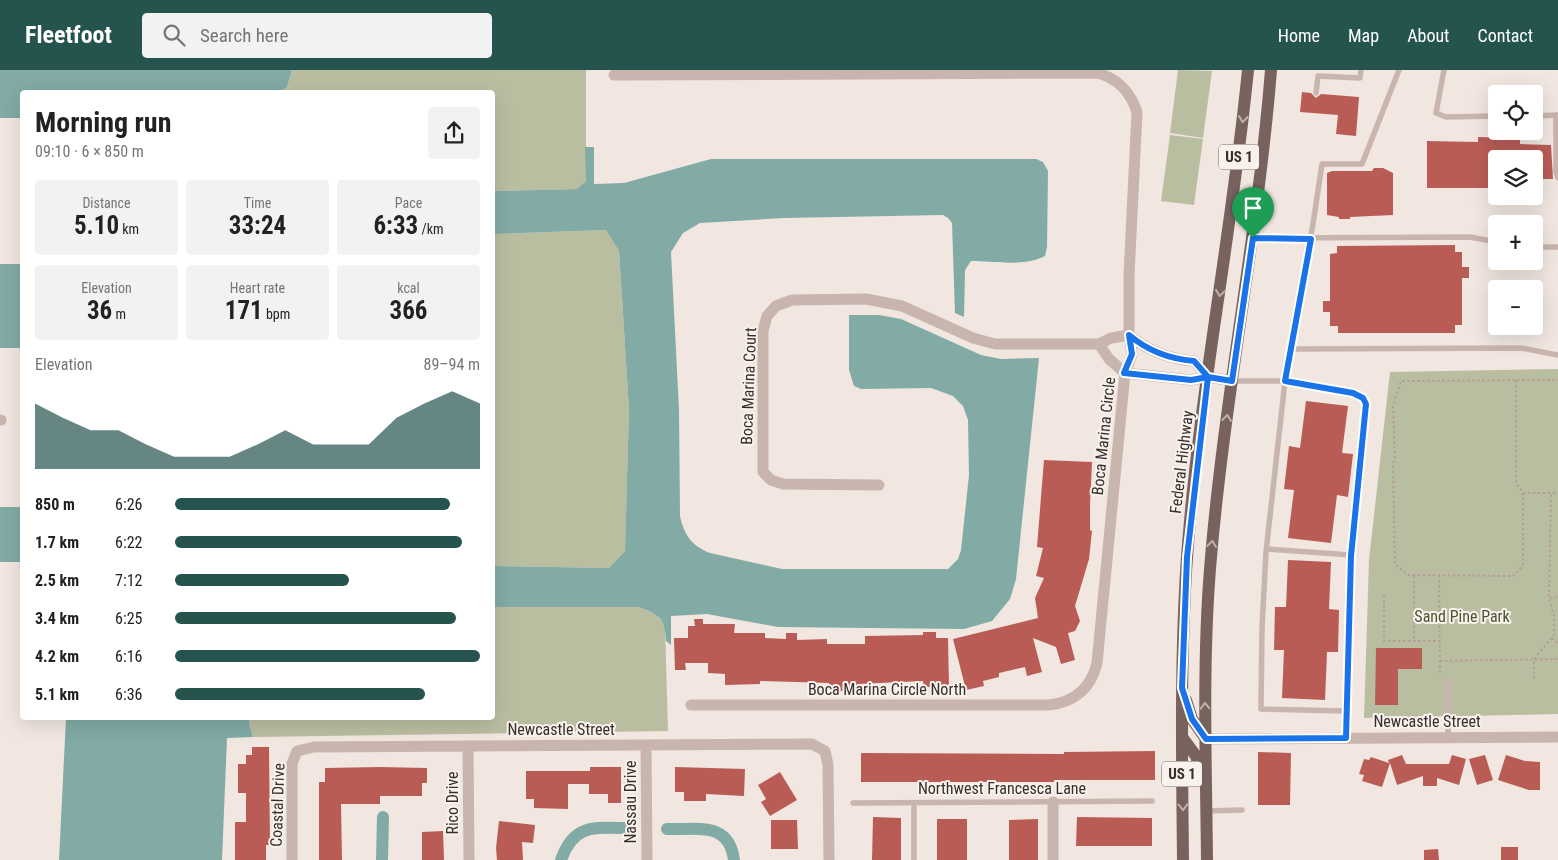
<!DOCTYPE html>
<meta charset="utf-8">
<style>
body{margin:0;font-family:"Roboto Condensed",sans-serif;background:#f2f2f2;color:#222;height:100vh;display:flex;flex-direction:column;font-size:19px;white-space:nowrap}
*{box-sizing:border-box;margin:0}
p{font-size:16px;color:#767676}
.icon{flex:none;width:28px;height:28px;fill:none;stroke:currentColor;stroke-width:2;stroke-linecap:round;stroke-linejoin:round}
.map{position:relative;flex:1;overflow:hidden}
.drawer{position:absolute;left:20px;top:20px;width:475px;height:630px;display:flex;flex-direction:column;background:#fff;border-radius:5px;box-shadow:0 5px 20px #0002}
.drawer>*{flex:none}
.fabs{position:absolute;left:1488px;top:15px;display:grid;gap:10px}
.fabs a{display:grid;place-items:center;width:55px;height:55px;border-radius:5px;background:#fff;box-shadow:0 5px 20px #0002;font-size:25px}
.pin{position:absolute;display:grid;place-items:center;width:42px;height:42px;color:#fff;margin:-51px -21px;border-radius:50% 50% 50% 0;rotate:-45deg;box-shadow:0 0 5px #0007}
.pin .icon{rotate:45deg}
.round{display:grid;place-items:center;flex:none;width:52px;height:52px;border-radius:5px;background:#f2f2f2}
.summary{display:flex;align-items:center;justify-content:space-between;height:85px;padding:0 15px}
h1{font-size:28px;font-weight:700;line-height:38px}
.figures{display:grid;grid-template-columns:repeat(3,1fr);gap:8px;height:85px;padding:5px 15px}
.figures div{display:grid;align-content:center;border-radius:5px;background:#f2f2f2;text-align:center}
.figures b{font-size:25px;font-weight:700}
.figures small{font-size:14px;font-weight:400}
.figures p{font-size:14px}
.chart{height:140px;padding:10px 15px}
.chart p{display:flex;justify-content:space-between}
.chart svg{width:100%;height:90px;margin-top:5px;fill:#25544f;opacity:.7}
ul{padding:0 15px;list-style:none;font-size:16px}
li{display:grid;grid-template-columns:80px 60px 1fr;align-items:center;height:38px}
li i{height:12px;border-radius:6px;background:#25544f}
header{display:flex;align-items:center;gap:30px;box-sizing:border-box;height:70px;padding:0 25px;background:#25544f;color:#fff}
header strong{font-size:24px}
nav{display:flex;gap:28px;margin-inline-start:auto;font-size:18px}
.search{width:350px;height:45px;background:#f2f2f2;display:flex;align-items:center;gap:12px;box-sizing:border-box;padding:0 18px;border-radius:5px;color:#767676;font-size:19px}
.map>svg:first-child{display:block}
</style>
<header>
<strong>Fleetfoot</strong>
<div class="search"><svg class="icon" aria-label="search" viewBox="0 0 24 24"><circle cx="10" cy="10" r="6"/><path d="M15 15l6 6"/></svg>Search here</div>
<nav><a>Home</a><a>Map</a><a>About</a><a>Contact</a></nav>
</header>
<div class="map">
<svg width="1558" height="790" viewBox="0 0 1558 790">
<rect width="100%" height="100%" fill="#f1e6e0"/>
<path fill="#babea1" d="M292 0H586V111L577 119 493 121 492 22H279L287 17Z
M1178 0 1212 1 1203 68 1170 63Z
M1170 65 1203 69 1194 135 1161 131Z
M606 160 619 181 629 339 625 481 609 498 493 496 492 164Z
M1558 299V644L1364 648 1369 490 1390 302Z
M493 537H639L656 544 665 555 668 661 253 667 249 653 250 648H492Z"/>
<path fill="#82aba5" d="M0 0H292L287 17 279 22H22V48H0Z
M585 77H594V114L624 113 711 89H1036L1043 92 1048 101 1047 177 1045 186C1025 197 993 191 971 191L965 200 964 247 955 243 952 153 948 148 943 145 784 148 700 153 683 163 671 182 679 340 680 446C684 465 692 476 710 483L782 499H948L958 489 961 480 969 405 968 350 963 336 953 326 931 318 861 319 854 316 849 300V245H879L901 249 981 285 1001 289 1039 288 1016 509 1010 529 992 551 964 559 778 557 707 544 671 546V575L666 571C665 547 659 545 639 537H493V496L609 498 625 481 629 339 619 181 606 160 493 164V121L577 119 586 111Z
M0 194H22V278H0Z
M0 437H22V492H0Z
M66 648H250L249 653 253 667 227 668 222 790H59Z"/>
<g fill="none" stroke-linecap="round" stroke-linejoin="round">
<path stroke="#82aba5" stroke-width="12" d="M667 759C698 760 729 751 734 790
M382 790 383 747
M561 790C574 753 594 758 628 758"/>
</g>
<path fill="#b95c56" d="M1302 22 1311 23 1316 28 1321 24 1359 27 1356 66 1336 64 1338 45 1300 42Z
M1478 67 1520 68V74L1551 75 1553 109H1534V89H1496V118H1427V71L1478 72Z
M1374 98H1383L1393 103V145L1350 147V149H1339V147L1327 145V103L1332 101H1372Z
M1455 175V182H1462V197H1469V208H1462V255H1455V263H1338V256H1330V242H1323V231H1330V184L1337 183V176Z
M1306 331 1348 336 1342 383 1353 384 1348 427 1337 425 1331 473 1288 468 1294 420 1284 419 1289 376 1300 378Z
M1044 390 1092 392 1090 435V460L1092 461 1089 489 1075 536 1080 551 1075 561 1068 563 1075 590 1061 594 1056 577 1033 568 1042 602 1027 606 1025 597 999 603V607L983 611 984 616 966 620 953 569 1038 548 1035 528 1044 508 1036 506 1043 478 1037 477Z
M1288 490 1331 492 1329 539 1339 540 1338 582H1327L1325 630 1282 628 1284 580H1274L1275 537H1286Z
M694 549H703V554H735L734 563H765V568L786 569V563H797V570L827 569V574H865V566L923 565V562H936V568H948L949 617H924L923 611 858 614V621H829V613L760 611V614L725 615V604L708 603V593H685L686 600H675L674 568H688V556H695Z
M1376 578H1422V599H1398V635H1375Z
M252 677H269L270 775H266V790H235V752H246V723H238V694H246V685H252Z
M1155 681V710H1054V712H861V683L1064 684V682Z
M1258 682 1291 683 1290 735H1258Z
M1402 685 1406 694H1449L1452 685 1466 689 1459 715 1437 708V716H1423V706L1397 715 1390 693 1382 717 1362 711 1364 705 1359 704 1364 689 1369 690 1371 687 1389 693 1388 690Z
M1485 685 1493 710 1477 715 1469 689Z
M1506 685 1525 691 1540 692V720H1529L1498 710Z
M380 697 427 698V713H422V726H380V734H341L342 790H319V712H325V698Z
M590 697H621V733H608V724H589V714H568V739L534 738V729H526V701H590Z
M675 697 745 699 744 726 706 724V731H684V722H675Z
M780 702 797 730 770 746 761 732 766 729 758 715Z
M873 747 901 748V790H872Z
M1077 747 1152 748V776H1076Z
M937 749H967V790H937Z
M1038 749V790H1009V750Z
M771 750H797L798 779H771Z
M499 751 535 755 533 773 522 772 523 790H497L496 778Z
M443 761 444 790H422V762Z
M1501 777H1518V790H1501Z
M1438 779 1439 790H1424V780Z"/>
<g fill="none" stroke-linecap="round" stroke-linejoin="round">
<path stroke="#b39f97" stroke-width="2" stroke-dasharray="2.5 2.5" stroke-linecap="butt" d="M1516 310V413L1523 423H1558
M1523 423V496L1513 506 1408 505 1395 494 1393 394 1395 388 1393 336 1401 311 1558 310
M1439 505 1440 602 1442 604
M1414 506V571
M1384 525V571H1440
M1550 528 1558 527
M1552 568 1558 574
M1440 591 1558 589
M1534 609V589L1554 565V546L1549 528 1551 423"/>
<path stroke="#c8b5ad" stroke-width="5.5" d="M1444 0 1436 43 1446 47 1496 46
M1316 23 1318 6 1360 8 1361 0
M1556 45V102L1558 108
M1534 46 1558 45
M1253 168 1470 167 1496 172
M1534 177H1558
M1292 279 1521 278 1558 285
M1232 311H1285L1353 323 1363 328 1366 334 1351 485 1346 668
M1267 479 1351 485
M1448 610V667
M1346 641 1261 639 1262 558 1266 482 1285 311 1313 154 1322 94H1362L1399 0
M853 733 1152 731
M914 733V790
M1207 741 1242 740"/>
<path stroke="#c8b5ad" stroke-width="11" d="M614 5 1098 3C1118 9 1130 21 1137 42L1129 205V265L1132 284 1125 303 1097 593C1091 618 1075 632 1049 635H691
M1099 274 1109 289 1125 303 1191 310 1208 307 1232 311
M0 350H1
M879 415 783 414 771 410 763 402V261L767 246 776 236 792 230 866 229 902 236 973 268 995 274H1099L1111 268 1129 265C1148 281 1169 289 1194 291L1208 307
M1206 669 1558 667
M646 675 647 790
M468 676 469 790
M1053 732V790
M292 790V694L297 681 314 677 812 674 825 681 828 695 829 790"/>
<path stroke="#77625e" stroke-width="12" d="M1186 630 1192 649 1206 669
M1182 667 1196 686 1202 706
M1183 790C1182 689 1180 588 1187 487 1199 324 1232 163 1248 0
M1207 790C1206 689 1202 588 1211 487 1225 324 1258 163 1271 0"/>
</g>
<defs><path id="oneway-chevron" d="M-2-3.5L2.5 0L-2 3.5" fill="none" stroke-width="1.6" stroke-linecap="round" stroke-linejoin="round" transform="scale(1.25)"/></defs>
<g stroke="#beb1ac">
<use href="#oneway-chevron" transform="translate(1243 49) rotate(96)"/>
<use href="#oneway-chevron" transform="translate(1220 223) rotate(98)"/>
<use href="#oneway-chevron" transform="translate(1227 348) rotate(-83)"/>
<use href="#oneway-chevron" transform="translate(1212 474) rotate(-84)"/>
<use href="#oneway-chevron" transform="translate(1205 636) rotate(-91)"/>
<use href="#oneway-chevron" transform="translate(1183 737) rotate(89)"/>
</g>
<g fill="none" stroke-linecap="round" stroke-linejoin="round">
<defs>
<path id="route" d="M1253 168 1232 311 1208 307 1191 310 1124 303 1132 284 1129 265C1148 281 1169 289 1194 291L1208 307 1187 487 1182 618 1192 649 1206 669 1346 668 1351 486 1366 334 1363 328 1353 323 1285 311 1311 169 1253 168"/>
</defs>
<use href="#route" stroke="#fff" stroke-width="10"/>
<use href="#route" stroke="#1a73e8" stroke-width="6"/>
</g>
<g text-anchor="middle" stroke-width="4" stroke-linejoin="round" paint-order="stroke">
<g fill="#f8f1ec" stroke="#716865" stroke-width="1">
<rect x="1219" y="74.5" width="40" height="25" rx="4"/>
<rect x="1162" y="691.5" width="40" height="25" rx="4"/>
</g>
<g font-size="15" font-weight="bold" fill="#372d2b">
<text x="1239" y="92">US 1</text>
<text x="1182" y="709">US 1</text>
</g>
<g font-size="16" fill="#372d2b" stroke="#f8f1ec">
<text transform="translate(748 316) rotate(-88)" y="6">Boca Marina Court</text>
<text transform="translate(1103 366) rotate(-84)" y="6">Boca Marina Circle</text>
<text transform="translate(1181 392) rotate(-83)" y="6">Federal Highway</text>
<text x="887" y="625">Boca Marina Circle North</text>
<text x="1427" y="657">Newcastle Street</text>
<text x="561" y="665">Newcastle Street</text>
<text x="1002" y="724">Northwest Francesca Lane</text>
<text transform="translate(630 732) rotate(-90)" y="6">Nassau Drive</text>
<text transform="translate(452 733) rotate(-90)" y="6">Rico Drive</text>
<text transform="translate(277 735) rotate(-88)" y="6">Coastal Drive</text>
</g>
<g font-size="16" fill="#4c5331" stroke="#f8f1ec">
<text x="1462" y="552">Sand Pine Park</text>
</g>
</g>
</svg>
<div class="fabs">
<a><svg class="icon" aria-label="locate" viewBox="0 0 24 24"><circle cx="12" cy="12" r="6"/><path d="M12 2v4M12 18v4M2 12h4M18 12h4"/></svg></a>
<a><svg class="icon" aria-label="layers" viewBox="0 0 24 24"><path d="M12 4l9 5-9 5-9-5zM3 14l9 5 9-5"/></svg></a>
<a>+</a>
<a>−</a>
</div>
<div class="pin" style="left:1253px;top:168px;background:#1e9e55"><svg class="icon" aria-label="arrive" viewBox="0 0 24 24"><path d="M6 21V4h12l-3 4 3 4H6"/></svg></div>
<section class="drawer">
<div class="summary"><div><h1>Morning run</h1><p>09:10 · 6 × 850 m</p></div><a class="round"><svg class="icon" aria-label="share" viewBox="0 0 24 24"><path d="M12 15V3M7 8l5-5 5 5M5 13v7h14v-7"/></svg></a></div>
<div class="figures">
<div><p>Distance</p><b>5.10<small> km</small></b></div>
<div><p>Time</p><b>33:24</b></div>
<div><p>Pace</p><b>6:33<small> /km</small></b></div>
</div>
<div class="figures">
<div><p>Elevation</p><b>36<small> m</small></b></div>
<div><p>Heart rate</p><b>171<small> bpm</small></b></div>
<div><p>kcal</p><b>366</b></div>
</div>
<div class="chart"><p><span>Elevation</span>89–94 m</p>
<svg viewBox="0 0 160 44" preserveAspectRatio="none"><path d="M0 44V12L10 19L20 25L30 25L40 32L50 38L60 38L70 38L80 32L90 25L100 32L110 32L120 32L130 19L140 12L150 6L160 12V44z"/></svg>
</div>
<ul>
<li><b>850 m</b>6:26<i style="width:90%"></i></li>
<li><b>1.7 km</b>6:22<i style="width:94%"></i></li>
<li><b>2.5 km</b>7:12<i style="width:57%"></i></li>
<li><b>3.4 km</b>6:25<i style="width:92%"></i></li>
<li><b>4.2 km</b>6:16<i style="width:100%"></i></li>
<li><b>5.1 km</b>6:36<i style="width:82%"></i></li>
</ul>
</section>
</div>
